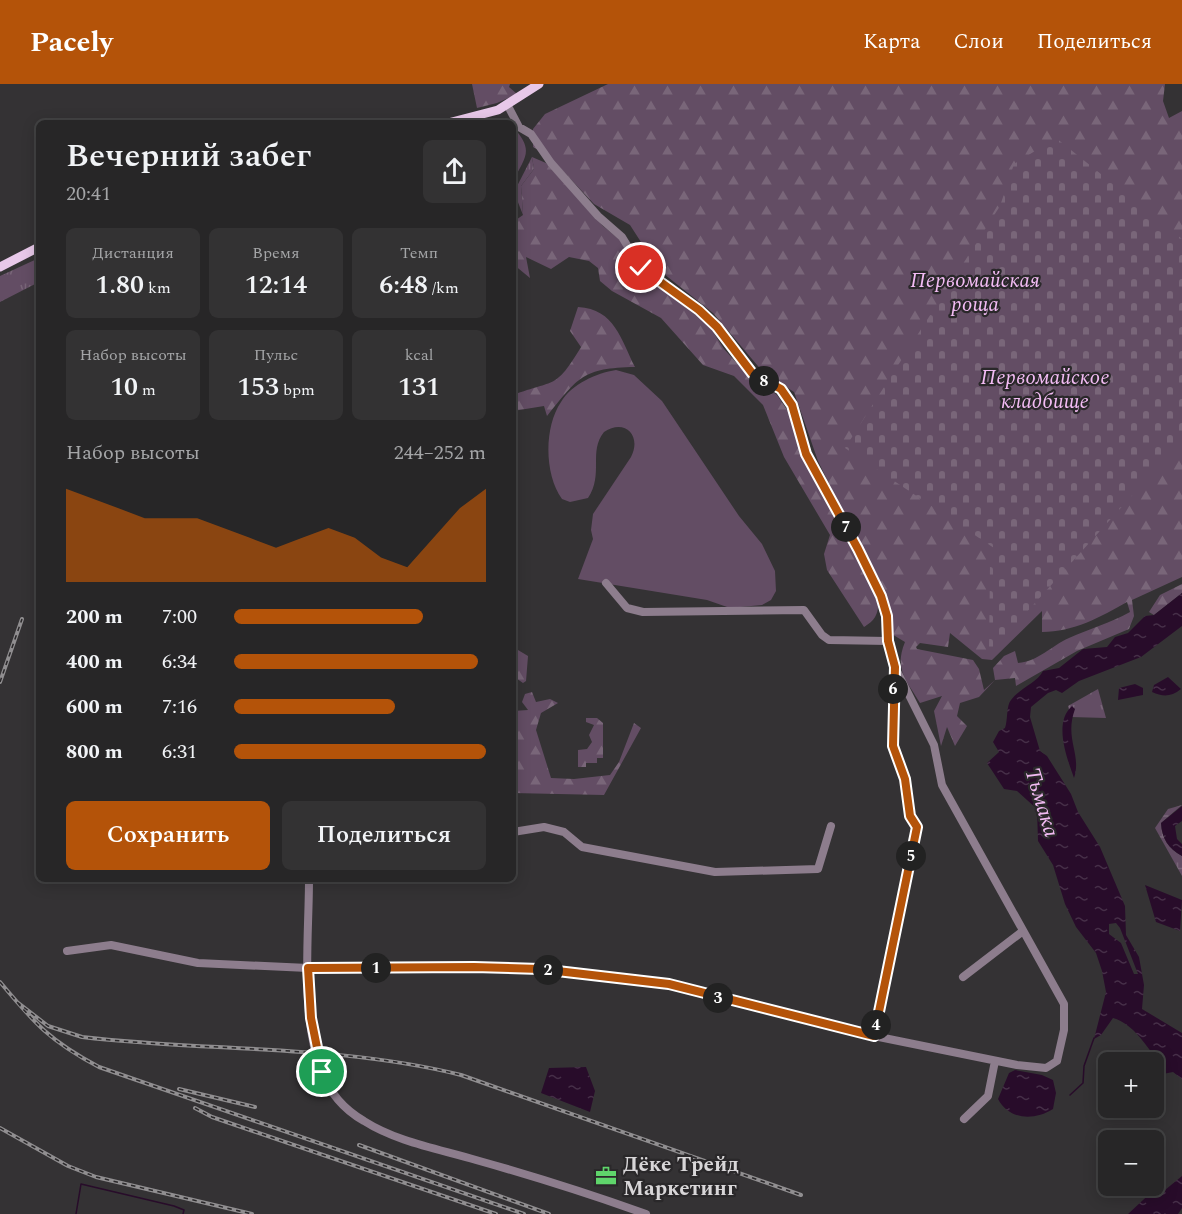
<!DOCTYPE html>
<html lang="ru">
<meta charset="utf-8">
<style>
body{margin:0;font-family:Spectral,serif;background:#333233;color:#f1f3f6;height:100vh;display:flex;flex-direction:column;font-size:22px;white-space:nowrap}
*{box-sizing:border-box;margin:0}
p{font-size:20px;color:#a4a5a7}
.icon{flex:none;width:33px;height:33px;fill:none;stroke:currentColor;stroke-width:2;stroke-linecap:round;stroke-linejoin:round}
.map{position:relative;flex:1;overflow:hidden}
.drawer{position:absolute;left:36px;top:36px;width:480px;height:762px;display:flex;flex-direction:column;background:#272627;border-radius:9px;box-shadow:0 3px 15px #0003,0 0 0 2px #434344}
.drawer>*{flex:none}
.buttons{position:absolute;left:1098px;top:968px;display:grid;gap:12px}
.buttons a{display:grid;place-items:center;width:66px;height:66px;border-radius:9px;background:#272627;box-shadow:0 3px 15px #0003,0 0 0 2px #434344;font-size:30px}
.pin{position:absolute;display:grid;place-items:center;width:51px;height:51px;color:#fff;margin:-26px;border:3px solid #fff;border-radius:50%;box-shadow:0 2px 6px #0007}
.km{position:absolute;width:30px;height:30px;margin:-15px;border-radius:50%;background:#222;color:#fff;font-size:16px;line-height:30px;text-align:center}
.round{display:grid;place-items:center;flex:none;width:63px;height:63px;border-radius:9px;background:#333233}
.overview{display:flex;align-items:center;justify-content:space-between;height:102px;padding:0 30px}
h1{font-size:33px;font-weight:600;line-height:45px}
.figures{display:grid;grid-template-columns:repeat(3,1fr);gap:9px;height:102px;padding:6px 30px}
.figures div{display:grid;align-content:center;border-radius:9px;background:#333233;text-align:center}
.figures b{font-size:26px;font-weight:600}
.figures small{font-size:16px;font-weight:400}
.figures p{font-size:16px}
.chart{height:168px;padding:12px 30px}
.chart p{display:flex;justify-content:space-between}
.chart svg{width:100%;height:108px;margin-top:6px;fill:#b45309;opacity:.7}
.button{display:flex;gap:12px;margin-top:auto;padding:12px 30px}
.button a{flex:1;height:69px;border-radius:9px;background:#b45309;color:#fff;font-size:24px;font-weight:600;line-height:69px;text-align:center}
.button a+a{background:#333233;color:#f1f3f6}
ul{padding:0 30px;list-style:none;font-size:20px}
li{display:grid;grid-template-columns:96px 72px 1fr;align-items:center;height:45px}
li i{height:15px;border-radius:8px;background:#b45309}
header{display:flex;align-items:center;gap:36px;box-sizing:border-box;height:84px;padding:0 30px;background:#b45309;color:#fff}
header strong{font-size:28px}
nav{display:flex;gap:33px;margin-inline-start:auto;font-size:21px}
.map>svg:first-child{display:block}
</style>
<header>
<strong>Pacely</strong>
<nav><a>Карта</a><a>Слои</a><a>Поделиться</a></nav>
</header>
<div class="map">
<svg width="1182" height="1130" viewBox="0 0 1182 1130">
<defs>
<pattern id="grass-tufts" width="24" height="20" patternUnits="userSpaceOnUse" patternTransform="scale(1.5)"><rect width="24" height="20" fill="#634d64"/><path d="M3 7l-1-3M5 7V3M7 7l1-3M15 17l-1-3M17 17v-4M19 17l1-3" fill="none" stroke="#796679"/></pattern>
<pattern id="forest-firs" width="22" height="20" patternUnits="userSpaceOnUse" patternTransform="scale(1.5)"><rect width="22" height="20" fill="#634d64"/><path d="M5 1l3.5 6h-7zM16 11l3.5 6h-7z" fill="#796679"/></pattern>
<pattern id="wetland-marsh" width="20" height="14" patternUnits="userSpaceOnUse" patternTransform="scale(1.5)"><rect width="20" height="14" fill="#634d64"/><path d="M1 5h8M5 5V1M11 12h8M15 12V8" fill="none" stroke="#796679"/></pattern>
<pattern id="cemetery-stones" width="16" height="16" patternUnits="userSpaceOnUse" patternTransform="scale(1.5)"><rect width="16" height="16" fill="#634d64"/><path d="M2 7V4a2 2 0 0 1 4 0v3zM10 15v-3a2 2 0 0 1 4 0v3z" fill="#796679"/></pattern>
<pattern id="water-ripples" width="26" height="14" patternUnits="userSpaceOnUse" patternTransform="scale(1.5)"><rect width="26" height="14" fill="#280c2a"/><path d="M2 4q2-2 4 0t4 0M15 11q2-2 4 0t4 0" fill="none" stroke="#462f48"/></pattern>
</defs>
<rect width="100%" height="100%" fill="#343234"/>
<path fill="url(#grass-tufts)" d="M513 43C534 66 526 72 513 97Z
M532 73 534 85 521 102 523 131 514 108Z
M39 174V198L0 218V192Z
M1098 605 1106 634 1071 633 1068 622Z"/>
<path fill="url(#forest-firs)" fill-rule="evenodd" d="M472 0H510L509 3 517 10 497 19 477 24Z
M608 0H1165L1163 17 1169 34 1182 27V493L1132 516 1134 532 1129 545 1077 567 1016 602 1015 594 995 596 979 613 960 619 957 632 967 642 955 662 947 643 941 662 934 627 942 612 920 619C906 596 894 585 905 558L890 549 887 519 818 377 794 308 763 288 713 229 659 186 630 141 594 120 549 72 533 63V45L545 30ZM1127 518 1130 528C1110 539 1089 545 1069 554 1051 562 1039 577 1018 579L1015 567 1004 572 993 584 995 596 984 606 979 585 973 576 917 565 916 563 920 559 948 563 950 549 982 575 992 576 1042 527V548C1073 548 1101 533 1127 518Z
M532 73 546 79 603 142 620 156 641 190 708 240 724 265 743 286 777 311 792 333 801 371 878 515C879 529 876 536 864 543L827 486 824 470 830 451 784 373 763 321 734 292 703 281 661 234 612 207 600 197 598 184 589 177 569 173 551 185 526 173 530 194 513 180V138L523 131 521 102 534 85Z
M578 223C615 225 621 256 635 283 582 284 579 293 547 332L544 322 513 327V311C556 295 555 306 581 263L570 247Z
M1182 500V509L1154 531 1149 528 1160 511Z
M518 566 528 572 526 597 523 599 513 592 514 568Z
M532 608 536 618 550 615 558 619 541 629 536 646 551 694 574 695 610 691 619 678 634 639 641 644 604 711 513 709V627L528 626 522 618 525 610Z
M586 634H597L603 639V674H597V679H586V683H578V666L587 665 592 658 589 651 594 641 586 638Z"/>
<path fill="url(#wetland-marsh)" d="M1182 721 1161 739C1162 755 1168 764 1182 772V792L1155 744 1168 725Z"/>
<path fill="url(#cemetery-stones)" d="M1056 54 1182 155V356L989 570 990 480 997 466 845 364 1000 122 1014 80Z"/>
<path fill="#634d64" d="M616 286 634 291 662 317 739 432 762 460 775 487 776 507 771 516 762 521 730 524 707 516 578 495 593 455 591 446 593 430 631 373C642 352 625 334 604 348 588 368 604 389 588 414L570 418 562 415C544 390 544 343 561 318 572 300 596 289 616 286Z"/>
<path fill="url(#water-ripples)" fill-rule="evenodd" d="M1182 509V542L1141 573 1079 597 1062 609 1056 606 1048 609 1031 623 1030 633 1040 667 1047 672 1071 710 1078 728 1100 763 1125 822 1126 851 1139 873 1144 901 1142 925 1182 949V995L1173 988 1163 990 1158 986 1159 978C1146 962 1134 940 1113 934L1101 951 1094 955 1106 908 1102 887 1096 869 1076 843 1065 820 1053 781 1038 757 1037 725 1017 707 1004 705 987 679 999 668 993 658 999 647 1005 644C1008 636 1006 622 1011 616 1021 603 1037 599 1043 587L1059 584 1083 565 1107 563 1115 553 1128 549 1145 532 1154 531ZM1116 839 1120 844 1138 890H1134L1121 859 1109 850V840Z
M1168 593 1181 605C1171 613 1163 613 1152 608L1154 601Z
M1135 600 1143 604V611L1118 616 1119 604Z
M1072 622 1075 625C1064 655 1082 670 1074 694 1067 674 1053 639 1072 622Z
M1182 722V737L1175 742 1177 755 1182 760V772C1168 764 1162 755 1161 739Z
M1145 801 1182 816 1180 847 1156 838Z
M586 983 595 1007 590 1028 541 1009 549 984Z
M1015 986 1042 991 1053 996 1056 1009 1053 1025C1034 1037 1009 1036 998 1015L1009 989Z
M1182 1092V1124L1178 1130H1128L1158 1102 1165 1106Z"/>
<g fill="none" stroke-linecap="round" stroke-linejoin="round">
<path stroke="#280c2a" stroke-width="1.5" d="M1070 1011 1083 999 1084 982 1094 954
M76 1130 81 1100 174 1122 184 1126 183 1130"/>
<path stroke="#8d7d8d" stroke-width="8" d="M606 499 627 524 643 528 804 526 822 551 829 556 888 557
M513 748 544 743 564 748 582 763 715 788 818 785 831 742
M309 795C309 854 300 930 321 986 329 1008 343 1025 364 1037 397 1058 439 1065 476 1076 533 1092 590 1110 646 1130
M67 867 111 861 198 879 308 884 474 883 540 885 669 900 874 952 1017 981 1046 984 1057 977 1064 946V920L942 701 934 661 895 583 881 511 858 465 806 370 793 321 781 305 752 289 717 243 699 227 641 184 622 153 598 132 551 79 531 50 519 43 508 22
M963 893 1023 847
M874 952 917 743 910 732 905 695 893 662 895 585
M964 1035 988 1012 995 977"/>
<path stroke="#e8c8e9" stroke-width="9" d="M448 39 498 26 539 0
M0 183 39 163"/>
<defs>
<path id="rail" d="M0 598 22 535
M0 898C35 940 50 957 99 983L524 1130
M17 918 48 942 82 953C209 968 337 960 461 991L801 1111
M179 1005 255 1023
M195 1024 212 1033 496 1130
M0 1044 68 1082 96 1093 252 1130
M359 1061 549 1130"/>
</defs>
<use href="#rail" stroke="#908e90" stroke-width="4"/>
<use href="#rail" stroke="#2a282a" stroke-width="1.5" stroke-dasharray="4.5" stroke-linecap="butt"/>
</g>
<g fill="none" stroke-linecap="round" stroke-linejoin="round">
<defs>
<path id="route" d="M322 988 311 934 308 884 474 883 540 885 669 900 874 952 917 743 910 732 905 695 893 662 895 583 888 557 887 532 881 512 858 465 806 370 792 321 781 305 752 289 717 243 699 226 641 184"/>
</defs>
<use href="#route" stroke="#fff" stroke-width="12"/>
<use href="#route" stroke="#b45309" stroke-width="8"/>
</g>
<defs>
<symbol id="office-bare" viewBox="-9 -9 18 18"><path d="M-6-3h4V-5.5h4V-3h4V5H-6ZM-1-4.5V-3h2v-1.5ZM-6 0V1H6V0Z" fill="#5fd56b" stroke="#2a282a" stroke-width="2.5" paint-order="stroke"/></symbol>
</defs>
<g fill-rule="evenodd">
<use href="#office-bare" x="591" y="1077" width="30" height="30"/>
</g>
<g text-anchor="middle" stroke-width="4.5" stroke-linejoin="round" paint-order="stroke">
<g font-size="21" font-style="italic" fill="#f3bcf4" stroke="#2a282a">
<text x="975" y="203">Первомайская<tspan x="975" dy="24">роща</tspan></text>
<text x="1045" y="300">Первомайское<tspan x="1045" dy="24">кладбище</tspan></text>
</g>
<g font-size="21" font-weight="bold" fill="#d8d6d8" stroke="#2a282a" text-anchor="start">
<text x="623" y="1087">Дёке Трейд<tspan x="623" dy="24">Маркетинг</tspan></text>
</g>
<g font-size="22" font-style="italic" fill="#f1baf2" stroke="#2a282a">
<text transform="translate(1043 718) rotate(73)" y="8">Тьмака</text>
</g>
</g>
</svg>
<div class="buttons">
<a>+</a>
<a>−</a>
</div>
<div class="pin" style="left:322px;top:988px;background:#1e9e55"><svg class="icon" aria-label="arrive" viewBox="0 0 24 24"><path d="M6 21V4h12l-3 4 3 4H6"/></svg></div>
<div class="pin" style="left:641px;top:184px;background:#d93025"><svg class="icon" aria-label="check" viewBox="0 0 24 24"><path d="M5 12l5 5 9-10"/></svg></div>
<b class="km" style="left:376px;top:884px">1</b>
<b class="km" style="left:548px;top:886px">2</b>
<b class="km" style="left:718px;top:914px">3</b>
<b class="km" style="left:876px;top:941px">4</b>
<b class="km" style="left:911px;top:772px">5</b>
<b class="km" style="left:893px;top:605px">6</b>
<b class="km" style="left:846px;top:443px">7</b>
<b class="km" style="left:764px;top:297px">8</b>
<section class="drawer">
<div class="overview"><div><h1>Вечерний забег</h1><p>20:41</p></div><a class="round"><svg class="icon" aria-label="share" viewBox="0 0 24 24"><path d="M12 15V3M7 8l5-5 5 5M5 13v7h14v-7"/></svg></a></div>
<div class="figures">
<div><p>Дистанция</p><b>1.80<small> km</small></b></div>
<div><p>Время</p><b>12:14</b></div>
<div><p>Темп</p><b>6:48<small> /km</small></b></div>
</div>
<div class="figures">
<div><p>Набор высоты</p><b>10<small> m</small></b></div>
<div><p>Пульс</p><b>153<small> bpm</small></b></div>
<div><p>kcal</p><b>131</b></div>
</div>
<div class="chart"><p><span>Набор высоты</span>244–252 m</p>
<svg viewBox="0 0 160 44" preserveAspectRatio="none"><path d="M0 44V6L10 10L20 14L30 18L40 18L50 18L60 22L70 26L80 30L90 26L100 22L110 26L120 34L130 38L140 26L150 14L160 6V44z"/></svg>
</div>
<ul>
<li><b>200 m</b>7:00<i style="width:75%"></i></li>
<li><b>400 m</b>6:34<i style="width:97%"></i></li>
<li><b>600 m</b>7:16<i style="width:64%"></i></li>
<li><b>800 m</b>6:31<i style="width:100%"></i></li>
</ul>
<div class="button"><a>Сохранить</a><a>Поделиться</a></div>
</section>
</div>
